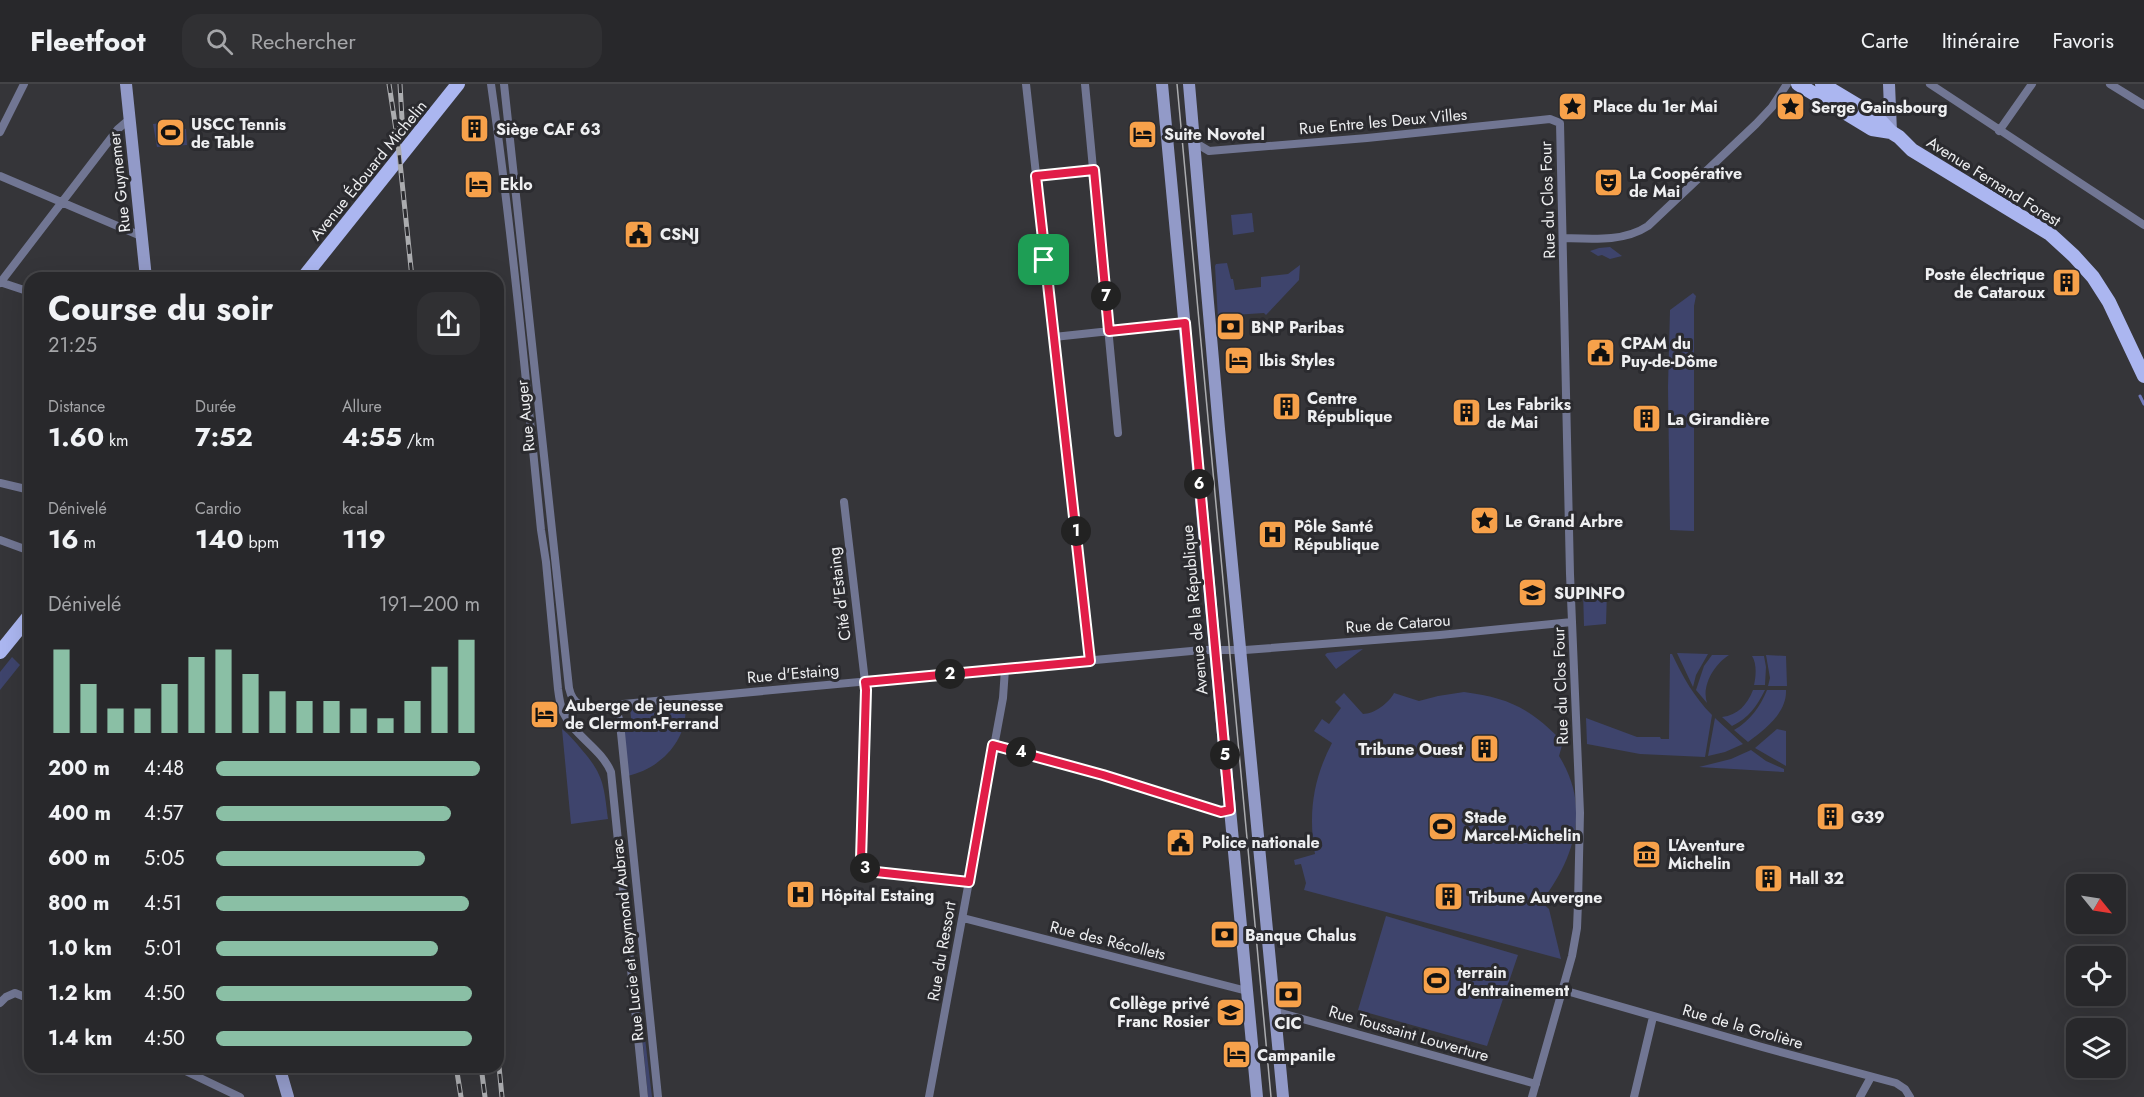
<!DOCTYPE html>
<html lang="fr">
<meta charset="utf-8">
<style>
body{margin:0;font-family:Jost,sans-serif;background:#303033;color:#f1f3f6;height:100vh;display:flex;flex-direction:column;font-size:22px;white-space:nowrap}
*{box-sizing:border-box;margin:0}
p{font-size:20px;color:#a5a6a9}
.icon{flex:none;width:33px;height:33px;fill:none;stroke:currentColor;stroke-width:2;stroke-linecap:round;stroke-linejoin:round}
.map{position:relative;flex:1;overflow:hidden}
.details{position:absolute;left:24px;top:188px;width:480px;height:801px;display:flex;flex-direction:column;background:#28282b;border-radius:18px;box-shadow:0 6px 24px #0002,0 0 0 2px #444447}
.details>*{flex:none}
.needle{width:39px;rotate:120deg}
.controls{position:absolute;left:2066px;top:790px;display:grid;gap:12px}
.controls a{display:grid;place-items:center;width:60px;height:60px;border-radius:12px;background:#28282b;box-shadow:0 6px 24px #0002,0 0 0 2px #444447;font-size:30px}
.pin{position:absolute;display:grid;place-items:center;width:51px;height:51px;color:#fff;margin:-26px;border-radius:12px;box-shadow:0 3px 9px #0006}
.km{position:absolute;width:30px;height:30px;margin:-15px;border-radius:50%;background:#222;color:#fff;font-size:16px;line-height:30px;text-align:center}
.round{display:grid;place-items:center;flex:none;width:63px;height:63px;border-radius:18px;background:#303033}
.headline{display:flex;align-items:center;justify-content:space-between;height:102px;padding:0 24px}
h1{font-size:33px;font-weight:700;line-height:45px}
.stats{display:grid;grid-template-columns:repeat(3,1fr);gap:9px;height:102px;padding:6px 24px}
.stats div{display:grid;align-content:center}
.stats b{font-size:26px;font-weight:700}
.stats small{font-size:16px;font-weight:400}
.stats p{font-size:16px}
.chart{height:168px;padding:12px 24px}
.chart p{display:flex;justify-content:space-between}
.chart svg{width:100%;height:108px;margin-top:6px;stroke:#8abfa5;stroke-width:6}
ul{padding:0 24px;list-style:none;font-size:20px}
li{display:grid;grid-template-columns:96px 72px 1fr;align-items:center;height:45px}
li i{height:15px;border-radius:8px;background:#8abfa5}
header{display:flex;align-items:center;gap:36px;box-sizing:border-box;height:84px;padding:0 30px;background:#28282b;border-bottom:2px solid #444447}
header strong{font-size:28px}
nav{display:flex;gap:33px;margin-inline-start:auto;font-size:21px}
.search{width:420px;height:54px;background:#303033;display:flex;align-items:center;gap:15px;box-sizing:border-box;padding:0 21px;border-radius:18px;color:#a5a6a9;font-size:22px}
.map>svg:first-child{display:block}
</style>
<header>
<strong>Fleetfoot</strong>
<div class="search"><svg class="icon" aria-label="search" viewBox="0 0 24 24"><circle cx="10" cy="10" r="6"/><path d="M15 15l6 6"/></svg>Rechercher</div>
<nav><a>Carte</a><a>Itinéraire</a><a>Favoris</a></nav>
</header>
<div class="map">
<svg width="2144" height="1013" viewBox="0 0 2144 1013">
<rect width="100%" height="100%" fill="#353539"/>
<path fill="#3e446c" d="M177 37 178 45H186L187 61 157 63 153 40Z
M1252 129 1254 148 1233 151 1231 131Z
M1610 163 1622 172 1610 175 1602 171 1598 172 1590 167 1599 164Z
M1227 179 1231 195H1233L1235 206 1261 203V193L1288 190 1300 181 1299 196 1266 231 1264 229 1234 231V234L1218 235 1215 182 1216 180Z
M1693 209 1696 212 1694 222V447L1670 446 1668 303 1670 226Z
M1583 506H1607L1606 540 1584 542Z
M1363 565 1336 585 1325 571 1327 569Z
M1677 569 1708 570 1696 591 1693 603Z
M1670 570H1672C1683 593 1694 613 1712 631L1705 673 1640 670 1587 660 1586 634 1637 653H1660L1661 655H1669Z
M1712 571H1729C1715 580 1701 601 1707 619L1696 606 1704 582Z
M1766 571 1786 572 1787 602H1768L1770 594Z
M1752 572H1764L1766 583 1765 601H1754C1756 593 1757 579 1752 572Z
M12 573 20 581 0 606V588Z
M1753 606H1765C1757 622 1749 634 1732 642L1722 633C1738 631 1747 621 1753 606Z
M1767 606H1786C1787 629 1765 645 1748 658L1734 646C1750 637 1760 623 1767 606Z
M1464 608C1510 614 1531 625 1563 658L1559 672C1591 723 1575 774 1541 818L1549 825 1561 875 1304 806 1306 799 1301 780 1295 781 1294 776 1315 770C1308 730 1313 695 1332 659L1314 647 1322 635 1329 640 1341 624 1335 618 1344 609 1363 630C1374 630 1389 619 1394 609L1419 617 1438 612Z
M685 618C690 655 661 685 627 692L622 640H626L625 636 631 634 630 623Z
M1715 634 1743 660 1725 668 1708 672Z
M562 645C570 651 576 659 582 666 604 691 604 703 608 735L571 740Z
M1777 645 1786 647V682L1755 664Z
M1751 666 1766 677 1784 685V688L1699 683 1731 675Z
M1386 832 1518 871 1487 962 1358 926Z
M642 929 652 1013H648L640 930Z"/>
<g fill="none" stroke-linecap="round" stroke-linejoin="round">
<path stroke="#707abb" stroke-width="3" d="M2140 312 2144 320"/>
<path stroke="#717693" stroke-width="8" d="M491 0C512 148 526 297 541 446L546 478 558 605C559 613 560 621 563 628 574 652 601 664 611 688L644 1013
M504 0 569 604C573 623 585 624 602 622L1202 566H1245L1440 551 1572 538
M1026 0 1090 577
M1085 0 1118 349
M1930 0 2144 141
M2110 0 2144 21
M1999 47 2032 0
M0 48 24 0
M1194 58 1209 67 1367 54 1550 35 1560 39 1570 490 1580 729 1578 819 1577 844 1572 872 1532 1013
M0 92 141 152
M1036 92 1094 86
M1563 154C1592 155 1624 158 1648 142L1756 40 1772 23 1787 0
M0 198 30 208
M0 199 118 45 125 39 130 38
M1054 253 1185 239
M0 399 30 406
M844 418 866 606 861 776 864 783 876 788 969 798
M0 456 30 467
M615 620 620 639 658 1013
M994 661 1103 691 1221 728 1230 726
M963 834 1247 907
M1563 906 1762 963 1896 999 1905 1005 1910 1013
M0 919 6 913 15 909 30 915
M1274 927 1536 1000
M175 982 240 1013
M929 1013 1003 614 1005 585
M1634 1013 1653 933
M1860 1013 1871 993"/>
<path stroke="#929ac8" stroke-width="12" d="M126 0 146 194
M1162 0 1257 1013
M1189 0 1219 345 1283 1013
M1889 0 1891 48
M279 982 288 1013"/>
<path stroke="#abb6f0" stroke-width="14" d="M1798 0 1872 45 1891 48
M1822 0 1877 33 1891 48 1899 53 1912 66 2050 150 2074 172 2093 193 2109 218 2144 292
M303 194 458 0
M0 568 30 531"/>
<path stroke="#abacaf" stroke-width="1.5" d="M1177 0 1271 1013"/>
<defs>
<path id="rail" d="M389 0 398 59 412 194
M400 0 402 35
M498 972 502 1013
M456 982 461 1013
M481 982 485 1013"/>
</defs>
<use href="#rail" stroke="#abacaf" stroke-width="5"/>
<use href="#rail" stroke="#2b2b2f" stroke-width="3" stroke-dasharray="9" stroke-linecap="butt"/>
</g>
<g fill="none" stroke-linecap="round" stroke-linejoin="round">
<defs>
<path id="route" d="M1094 86 1109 247 1185 239 1230 726 1221 728 1103 691 993 661 969 798 876 788 864 783 861 776 866 606 865 598 1090 577 1036 92Z"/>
</defs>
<use href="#route" stroke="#fff" stroke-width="12"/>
<use href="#route" stroke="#e11d48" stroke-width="8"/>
</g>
<defs>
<symbol id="sight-square" viewBox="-11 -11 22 22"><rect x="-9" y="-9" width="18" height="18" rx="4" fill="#f7a14a" stroke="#2b2b2f"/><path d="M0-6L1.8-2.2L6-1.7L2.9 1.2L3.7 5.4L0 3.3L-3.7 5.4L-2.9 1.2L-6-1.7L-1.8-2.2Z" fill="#111"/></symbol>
<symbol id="building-square" viewBox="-11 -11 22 22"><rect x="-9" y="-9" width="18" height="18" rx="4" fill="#f7a14a" stroke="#2b2b2f"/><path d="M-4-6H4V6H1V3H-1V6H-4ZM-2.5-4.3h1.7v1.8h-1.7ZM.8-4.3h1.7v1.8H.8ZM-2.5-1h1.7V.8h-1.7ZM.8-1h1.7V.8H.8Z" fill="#111"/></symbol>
<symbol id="stadium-square" viewBox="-11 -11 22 22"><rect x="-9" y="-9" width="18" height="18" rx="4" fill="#f7a14a" stroke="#2b2b2f"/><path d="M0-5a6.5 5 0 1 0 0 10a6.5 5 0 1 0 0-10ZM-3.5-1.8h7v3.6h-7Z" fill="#111"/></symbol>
<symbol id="hotel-square" viewBox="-11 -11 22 22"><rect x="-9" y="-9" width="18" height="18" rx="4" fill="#f7a14a" stroke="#2b2b2f"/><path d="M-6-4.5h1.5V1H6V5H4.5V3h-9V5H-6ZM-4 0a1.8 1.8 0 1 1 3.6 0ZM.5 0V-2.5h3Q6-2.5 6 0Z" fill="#111"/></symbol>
<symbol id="theatre-square" viewBox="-11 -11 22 22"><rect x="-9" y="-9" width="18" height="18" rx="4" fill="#f7a14a" stroke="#2b2b2f"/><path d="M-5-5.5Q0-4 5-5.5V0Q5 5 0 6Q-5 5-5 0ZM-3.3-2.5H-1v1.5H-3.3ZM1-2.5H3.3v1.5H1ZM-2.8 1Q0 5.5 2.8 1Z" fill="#111"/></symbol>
<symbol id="civic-square" viewBox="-11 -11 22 22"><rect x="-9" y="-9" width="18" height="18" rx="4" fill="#f7a14a" stroke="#2b2b2f"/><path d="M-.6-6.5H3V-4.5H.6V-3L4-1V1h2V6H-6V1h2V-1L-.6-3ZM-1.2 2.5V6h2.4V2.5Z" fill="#111"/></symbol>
<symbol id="bank-square" viewBox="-11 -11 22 22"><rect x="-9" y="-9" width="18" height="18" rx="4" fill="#f7a14a" stroke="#2b2b2f"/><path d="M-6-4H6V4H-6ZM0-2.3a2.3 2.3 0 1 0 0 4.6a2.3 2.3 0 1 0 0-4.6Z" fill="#111"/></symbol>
<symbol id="hospital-square" viewBox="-11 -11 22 22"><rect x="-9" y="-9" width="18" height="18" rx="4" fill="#f7a14a" stroke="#2b2b2f"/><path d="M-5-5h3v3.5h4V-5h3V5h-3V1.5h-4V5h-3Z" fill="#111"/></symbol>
<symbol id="university-square" viewBox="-11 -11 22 22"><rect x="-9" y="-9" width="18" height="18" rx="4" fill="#f7a14a" stroke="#2b2b2f"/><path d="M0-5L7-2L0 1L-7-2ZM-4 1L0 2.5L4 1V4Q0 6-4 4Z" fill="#111"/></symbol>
<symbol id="museum-square" viewBox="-11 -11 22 22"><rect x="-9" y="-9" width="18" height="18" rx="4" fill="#f7a14a" stroke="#2b2b2f"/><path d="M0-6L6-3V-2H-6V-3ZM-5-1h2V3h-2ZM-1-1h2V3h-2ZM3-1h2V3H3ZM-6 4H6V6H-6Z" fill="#111"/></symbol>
<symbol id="school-square" viewBox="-11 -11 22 22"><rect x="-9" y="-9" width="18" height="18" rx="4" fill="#f7a14a" stroke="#2b2b2f"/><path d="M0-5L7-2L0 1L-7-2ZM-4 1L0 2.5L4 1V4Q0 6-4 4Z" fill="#111"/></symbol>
</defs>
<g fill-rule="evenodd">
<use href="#sight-square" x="1556" y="6" width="33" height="33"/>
<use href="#sight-square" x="1774" y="6" width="33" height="33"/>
<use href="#building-square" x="458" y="28" width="33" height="33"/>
<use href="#stadium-square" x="154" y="32" width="33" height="33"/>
<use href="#hotel-square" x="1126" y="34" width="33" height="33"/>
<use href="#theatre-square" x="1592" y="82" width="33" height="33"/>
<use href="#hotel-square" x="462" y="84" width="33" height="33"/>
<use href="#civic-square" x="622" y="134" width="33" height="33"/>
<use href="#building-square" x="2050" y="182" width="33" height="33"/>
<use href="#bank-square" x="1214" y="226" width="33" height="33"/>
<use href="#civic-square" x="1584" y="252" width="33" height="33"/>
<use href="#hotel-square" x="1222" y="260" width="33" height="33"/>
<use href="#building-square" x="1270" y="306" width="33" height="33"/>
<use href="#building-square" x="1450" y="312" width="33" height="33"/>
<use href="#building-square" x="1630" y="318" width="33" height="33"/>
<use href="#sight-square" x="1468" y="420" width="33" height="33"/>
<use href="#hospital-square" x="1256" y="434" width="33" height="33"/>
<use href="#university-square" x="1516" y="492" width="33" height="33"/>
<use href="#hotel-square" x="528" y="614" width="33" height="33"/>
<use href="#building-square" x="1468" y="648" width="33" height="33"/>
<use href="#building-square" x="1814" y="716" width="33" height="33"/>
<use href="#stadium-square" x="1426" y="726" width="33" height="33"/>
<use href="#civic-square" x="1164" y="742" width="33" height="33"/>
<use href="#museum-square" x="1630" y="754" width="33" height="33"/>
<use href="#building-square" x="1752" y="778" width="33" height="33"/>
<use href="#hospital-square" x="784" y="794" width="33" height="33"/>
<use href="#building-square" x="1432" y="796" width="33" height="33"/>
<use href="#bank-square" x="1208" y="834" width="33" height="33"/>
<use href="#stadium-square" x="1420" y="880" width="33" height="33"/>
<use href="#bank-square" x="1272" y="894" width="33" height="33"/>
<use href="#school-square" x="1214" y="912" width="33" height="33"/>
<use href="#hotel-square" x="1220" y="954" width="33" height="33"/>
</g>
<g text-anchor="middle" stroke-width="6" stroke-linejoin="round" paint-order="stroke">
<g font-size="16" font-weight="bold" fill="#eeeff1" stroke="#2b2b2f" text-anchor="start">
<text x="1593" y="28">Place du 1er Mai</text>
<text x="1811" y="29">Serge Gainsbourg</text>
<text x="191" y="46">USCC Tennis<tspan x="191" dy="18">de Table</tspan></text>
<text x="496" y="51">Siège CAF 63</text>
<text x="1164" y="56">Suite Novotel</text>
<text x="1629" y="95">La Coopérative<tspan x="1629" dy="18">de Mai</tspan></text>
<text x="500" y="106">Eklo</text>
<text x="660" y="156">CSNJ</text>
<text x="2045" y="196" text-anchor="end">Poste électrique<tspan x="2045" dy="18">de Cataroux</tspan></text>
<text x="1251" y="249">BNP Paribas</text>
<text x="1621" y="265">CPAM du<tspan x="1621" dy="18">Puy-de-Dôme</tspan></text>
<text x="1259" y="282">Ibis Styles</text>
<text x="1307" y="320">Centre<tspan x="1307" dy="18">République</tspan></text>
<text x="1487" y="326">Les Fabriks<tspan x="1487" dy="18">de Mai</tspan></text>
<text x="1667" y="341">La Girandière</text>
<text x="1505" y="443">Le Grand Arbre</text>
<text x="1294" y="448">Pôle Santé<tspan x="1294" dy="18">République</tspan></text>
<text x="1554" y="515">SUPINFO</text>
<text x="565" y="627">Auberge de jeunesse<tspan x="565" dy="18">de Clermont-Ferrand</tspan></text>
<text x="1463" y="671" text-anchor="end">Tribune Ouest</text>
<text x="1464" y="739">Stade<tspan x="1464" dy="18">Marcel-Michelin</tspan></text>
<text x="1851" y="739">G39</text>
<text x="1202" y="764">Police nationale</text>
<text x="1668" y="767">L'Aventure<tspan x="1668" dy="18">Michelin</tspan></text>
<text x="1789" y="800">Hall 32</text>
<text x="821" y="817">Hôpital Estaing</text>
<text x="1469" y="819">Tribune Auvergne</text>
<text x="1245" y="857">Banque Chalus</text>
<text x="1457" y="894">terrain<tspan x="1457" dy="18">d'entrainement</tspan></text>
<text x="1210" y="925" text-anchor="end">Collège privé<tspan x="1210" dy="18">Franc Rosier</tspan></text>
<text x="1288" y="945" text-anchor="middle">CIC</text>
<text x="1257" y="977">Campanile</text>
</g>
<g font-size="16" fill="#eeeff1" stroke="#2b2b2f">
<text transform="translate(1383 37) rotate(-5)" y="6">Rue Entre les Deux Villes</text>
<text transform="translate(368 86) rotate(-51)" y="6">Avenue Édouard Michelin</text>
<text transform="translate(1994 97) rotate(32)" y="6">Avenue Fernand Forest</text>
<text transform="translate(119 98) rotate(-96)" y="6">Rue Guynemer</text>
<text transform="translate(1547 116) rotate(-92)" y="6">Rue du Clos Four</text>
<text transform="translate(525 332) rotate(-96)" y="6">Rue Auger</text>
<text transform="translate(839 510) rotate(-97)" y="6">Cité d'Estaing</text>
<text transform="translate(1194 526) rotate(-95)" y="6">Avenue de la République</text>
<text transform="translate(1398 539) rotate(-4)" y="6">Rue de Catarou</text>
<text transform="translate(793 589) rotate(-5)" y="6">Rue d'Estaing</text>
<text transform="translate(1560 602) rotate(-92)" y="6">Rue du Clos Four</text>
<text transform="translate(627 856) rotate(-96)" y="6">Rue Lucie et Raymond Aubrac</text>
<text transform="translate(1108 856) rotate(14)" y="6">Rue des Récollets</text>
<text transform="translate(941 867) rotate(-80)" y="6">Rue du Ressort</text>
<text transform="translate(1743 942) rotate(16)" y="6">Rue de la Grolière</text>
<text transform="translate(1409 949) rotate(16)" y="6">Rue Toussaint Louverture</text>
</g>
</g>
</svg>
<div class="controls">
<a><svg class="needle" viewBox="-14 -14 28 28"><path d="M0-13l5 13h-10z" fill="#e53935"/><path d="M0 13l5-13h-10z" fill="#a5a6a9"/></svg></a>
<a><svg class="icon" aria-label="locate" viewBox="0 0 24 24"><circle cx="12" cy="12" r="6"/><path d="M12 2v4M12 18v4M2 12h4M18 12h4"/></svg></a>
<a><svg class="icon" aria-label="layers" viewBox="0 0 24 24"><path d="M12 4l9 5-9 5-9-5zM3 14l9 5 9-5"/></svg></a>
</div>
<div class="pin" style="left:1044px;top:176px;background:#1e9e55"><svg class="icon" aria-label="arrive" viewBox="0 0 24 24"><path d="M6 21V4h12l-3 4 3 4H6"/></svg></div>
<b class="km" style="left:1076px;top:447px">1</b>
<b class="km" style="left:950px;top:590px">2</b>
<b class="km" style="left:865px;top:784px">3</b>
<b class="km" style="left:1021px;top:668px">4</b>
<b class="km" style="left:1225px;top:671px">5</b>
<b class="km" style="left:1199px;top:400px">6</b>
<b class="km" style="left:1106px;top:212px">7</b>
<section class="details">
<div class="headline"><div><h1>Course du soir</h1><p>21:25</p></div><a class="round"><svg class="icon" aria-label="share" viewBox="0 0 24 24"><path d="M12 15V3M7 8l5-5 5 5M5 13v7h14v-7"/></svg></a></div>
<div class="stats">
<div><p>Distance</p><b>1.60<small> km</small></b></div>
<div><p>Durée</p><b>7:52</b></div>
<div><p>Allure</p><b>4:55<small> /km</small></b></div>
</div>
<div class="stats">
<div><p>Dénivelé</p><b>16<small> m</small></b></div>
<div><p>Cardio</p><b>140<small> bpm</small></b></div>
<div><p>kcal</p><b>119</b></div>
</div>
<div class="chart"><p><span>Dénivelé</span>191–200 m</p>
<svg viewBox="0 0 160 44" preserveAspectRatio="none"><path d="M5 44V10M15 44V24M25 44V34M35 44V34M45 44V24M55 44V13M65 44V10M75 44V20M85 44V27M95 44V31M105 44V31M115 44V34M125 44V38M135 44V31M145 44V17M155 44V6"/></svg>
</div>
<ul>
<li><b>200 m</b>4:48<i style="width:100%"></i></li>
<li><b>400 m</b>4:57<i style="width:89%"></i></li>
<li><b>600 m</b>5:05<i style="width:79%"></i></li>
<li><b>800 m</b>4:51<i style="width:96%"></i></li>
<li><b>1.0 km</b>5:01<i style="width:84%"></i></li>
<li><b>1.2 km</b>4:50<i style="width:97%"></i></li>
<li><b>1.4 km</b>4:50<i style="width:97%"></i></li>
</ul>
</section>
</div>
